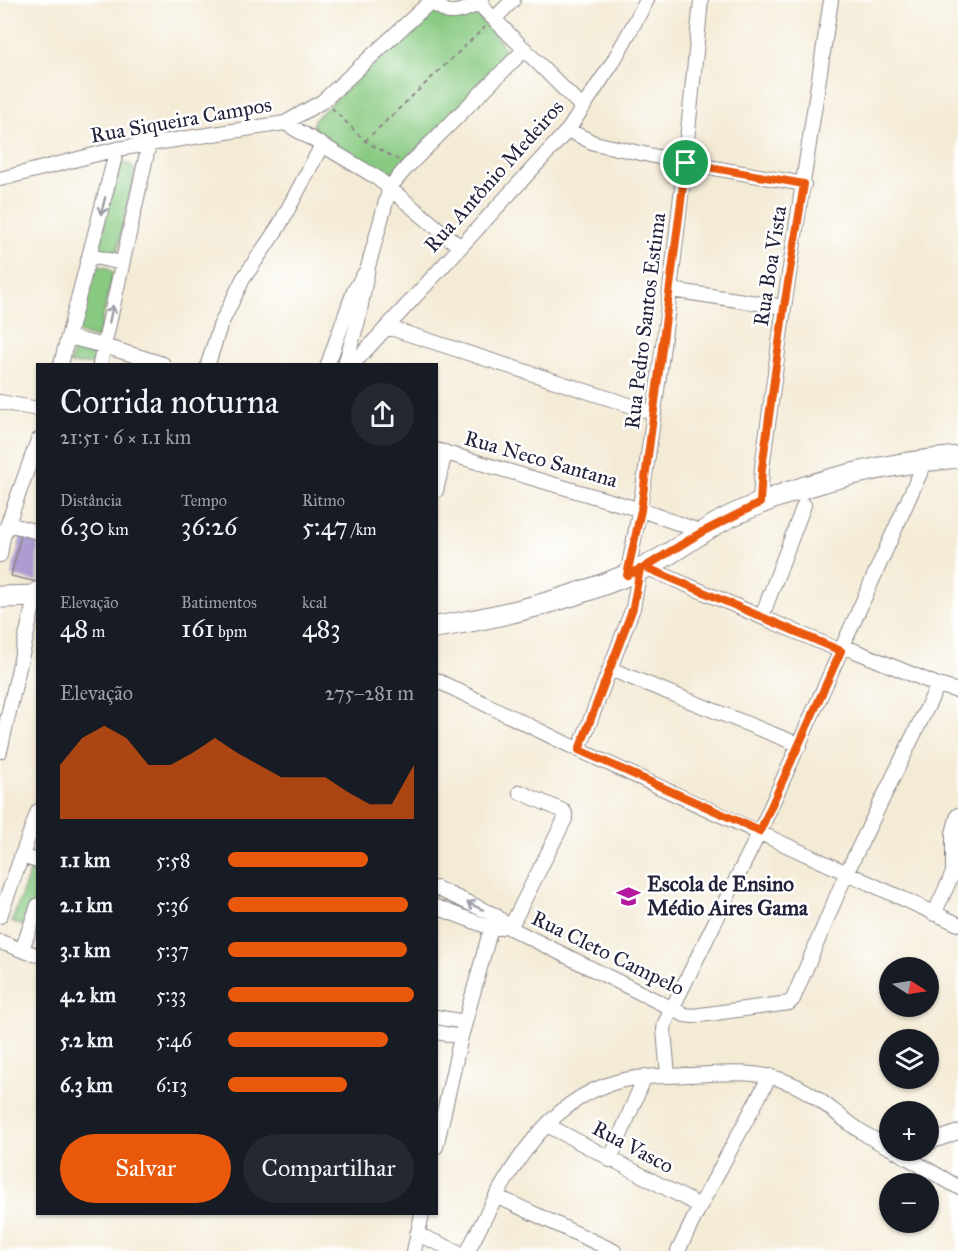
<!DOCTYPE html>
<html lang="pt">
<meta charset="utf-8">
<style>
body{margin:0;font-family:"IM FELL Great Primer",serif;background:#242831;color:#f1f3f6;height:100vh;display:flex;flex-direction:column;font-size:22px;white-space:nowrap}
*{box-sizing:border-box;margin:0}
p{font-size:20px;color:#9ea1a6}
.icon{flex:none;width:33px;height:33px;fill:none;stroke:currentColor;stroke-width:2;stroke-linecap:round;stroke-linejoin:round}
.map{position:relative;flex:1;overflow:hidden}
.side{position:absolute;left:36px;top:363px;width:402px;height:852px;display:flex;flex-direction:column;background:#171b24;border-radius:0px;box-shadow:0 2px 4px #0004}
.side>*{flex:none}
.needle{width:39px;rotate:102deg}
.buttons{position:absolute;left:879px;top:957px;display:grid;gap:12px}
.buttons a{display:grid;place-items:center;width:60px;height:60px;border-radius:50%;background:#171b24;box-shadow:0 2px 4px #0004;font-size:30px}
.pin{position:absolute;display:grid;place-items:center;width:51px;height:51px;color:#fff;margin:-26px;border:3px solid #fff;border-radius:50%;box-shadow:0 2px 6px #0007}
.round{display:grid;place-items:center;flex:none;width:63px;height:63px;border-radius:32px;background:#242831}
.summary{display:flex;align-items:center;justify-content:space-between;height:102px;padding:0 24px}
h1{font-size:33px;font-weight:600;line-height:45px}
.metrics{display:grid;grid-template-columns:repeat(3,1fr);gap:9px;height:102px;padding:6px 24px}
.metrics div{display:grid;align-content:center}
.metrics b{font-size:26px;font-weight:600}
.metrics small{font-size:16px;font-weight:400}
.metrics p{font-size:16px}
.chart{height:168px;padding:12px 24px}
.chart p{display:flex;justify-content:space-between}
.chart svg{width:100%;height:108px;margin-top:6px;fill:#ea580c;opacity:.7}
.button{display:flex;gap:12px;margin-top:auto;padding:12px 24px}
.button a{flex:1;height:69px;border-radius:36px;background:#ea580c;color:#fff;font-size:24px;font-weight:600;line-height:69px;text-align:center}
.button a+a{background:#242831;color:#f1f3f6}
ul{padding:0 24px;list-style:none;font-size:20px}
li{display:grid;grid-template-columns:96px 72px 1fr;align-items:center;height:45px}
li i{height:15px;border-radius:8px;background:#ea580c}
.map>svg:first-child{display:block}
</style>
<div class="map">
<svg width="958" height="1251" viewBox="0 0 958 1251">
<rect width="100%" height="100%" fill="#fff"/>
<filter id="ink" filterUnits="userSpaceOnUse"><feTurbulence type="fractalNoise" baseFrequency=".0167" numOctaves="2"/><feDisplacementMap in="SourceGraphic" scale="12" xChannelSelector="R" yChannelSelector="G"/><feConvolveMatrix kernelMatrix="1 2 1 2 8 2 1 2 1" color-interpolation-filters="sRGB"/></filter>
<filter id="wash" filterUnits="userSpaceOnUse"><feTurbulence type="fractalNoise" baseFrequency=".008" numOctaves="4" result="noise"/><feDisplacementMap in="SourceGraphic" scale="24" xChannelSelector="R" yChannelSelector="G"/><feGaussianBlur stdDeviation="1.35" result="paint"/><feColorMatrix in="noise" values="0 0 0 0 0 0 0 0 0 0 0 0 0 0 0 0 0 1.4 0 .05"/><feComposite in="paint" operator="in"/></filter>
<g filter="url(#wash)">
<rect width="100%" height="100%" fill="#f4ebd6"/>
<path fill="#89ca82" stroke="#56765e" stroke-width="1.5" d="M430 10C445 20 458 18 474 13 486 27 508 43 506 61L395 171C392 171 389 173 386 173 376 172 318 135 313 126L314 120Z
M124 163 131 165 135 171 116 258 98 254 118 165Z
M96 266 106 267 113 273 98 338 75 332 92 268Z
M74 349 95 355 93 364H70Z
M37 869V914L33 928 12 922 30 871Z"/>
<g id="blocks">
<path fill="#ac9bd0" d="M22 531 38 536 37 582 11 576Z"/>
</g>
</g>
<g filter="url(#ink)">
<use href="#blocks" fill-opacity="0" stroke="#8b8688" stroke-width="1.5"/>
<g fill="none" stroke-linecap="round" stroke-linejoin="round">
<defs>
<path id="street" d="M479 4 583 108
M494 19 513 0
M285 123 323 101 428 4C436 3 439 7 446 11 455 15 475 7 482 0
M568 130 594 143 686 163 804 184
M0 179 117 149 285 123 376 177 460 247
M90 256 122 263
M671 290 784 307
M387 327 654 413
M68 337 104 346 163 364
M61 364 117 149
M100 364 149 144
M208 364 220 326 243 279 279 226 322 145
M328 364 354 291 364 274
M345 364 358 321 368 267 390 187 407 167 525 49
M353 364 568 130 613 62 647 0
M0 402 38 409
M436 450 641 510 702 532
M436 491 445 452
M760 503 762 468 784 307 831 0
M8 524 38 532
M0 555 3 537 38 440
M645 567 841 651
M627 575C641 509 650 443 659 376 676 251 689 126 701 0
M762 616 804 505
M843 646 938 685 958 691
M610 669 800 745
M436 680 579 750 958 924
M579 750 633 608 640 569
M0 751 37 589
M21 856 38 861
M436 888 495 915 510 928 685 1015 693 1016 789 1003 793 999 846 874 938 685
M436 907 491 928H499
M934 914 953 873V833L958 815
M0 916 38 811
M510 928 565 819V813L563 811 520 792
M0 942C13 946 24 952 38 955
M24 944 38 905
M436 1017 465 1022
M436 1032 461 1037
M668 1076 664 1030 665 1023 760 831 926 460
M547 1125 700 1206
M928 1143 958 1132
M436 1147 461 1037 491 928
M894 1150 958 1187
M610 1160 645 1076
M496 1196 614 1251
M417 1234 456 1251
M414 1251 422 1214
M468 1251C500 1187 540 1102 616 1082 640 1075 664 1077 688 1075 722 1074 755 1069 787 1082 815 1092 837 1116 862 1132 871 1138 880 1143 890 1148
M678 1251 700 1206 770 1076"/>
<path id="primary" d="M0 597 38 596
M436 627C507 616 576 598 641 569 672 555 700 531 731 516 801 483 881 464 958 457"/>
</defs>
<use href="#street" stroke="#8b8688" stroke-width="16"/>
<use href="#primary" stroke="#8b8688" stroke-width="23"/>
<path stroke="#8b8688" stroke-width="2" stroke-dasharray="4.5 4.5" stroke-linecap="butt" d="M332 108 365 141 398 160
M365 141 485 27"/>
<use href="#street" stroke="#fff" stroke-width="14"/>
<use href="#primary" stroke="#fff" stroke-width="21"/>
</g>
<defs><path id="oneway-shaft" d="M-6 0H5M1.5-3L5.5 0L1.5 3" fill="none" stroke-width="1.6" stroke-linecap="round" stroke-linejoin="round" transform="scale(1.5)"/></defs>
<g stroke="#9c9ca7">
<use href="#oneway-shaft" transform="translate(103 206) rotate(104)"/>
<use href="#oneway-shaft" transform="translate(111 314) rotate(-78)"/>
<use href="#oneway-shaft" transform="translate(475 906) rotate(-155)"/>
</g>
</g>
<g fill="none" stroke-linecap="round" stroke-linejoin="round" filter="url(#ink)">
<defs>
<path id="route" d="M686 163 804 184 784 307 762 468 760 503 702 532 645 567 841 651 760 831 579 750 633 608 640 569 627 575 641 510Z"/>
</defs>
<use href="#route" stroke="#fff" stroke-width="12"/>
<use href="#route" stroke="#ea580c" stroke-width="8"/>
</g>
<defs>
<symbol id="school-bare" viewBox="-9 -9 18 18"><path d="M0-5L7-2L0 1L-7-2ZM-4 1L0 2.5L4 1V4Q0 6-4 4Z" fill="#b5179e" stroke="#fff" stroke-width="2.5" paint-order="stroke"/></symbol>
</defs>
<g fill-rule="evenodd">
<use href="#school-bare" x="612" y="880" width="33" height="33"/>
</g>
<g text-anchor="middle" stroke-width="5" stroke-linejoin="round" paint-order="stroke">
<g font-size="21" fill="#22223b" stroke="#fff">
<text transform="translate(181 120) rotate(-10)" y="7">Rua Siqueira Campos</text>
<text transform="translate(494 176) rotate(-48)" y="7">Rua Antônio Medeiros</text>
<text transform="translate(770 266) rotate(-81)" y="7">Rua Boa Vista</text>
<text transform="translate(645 321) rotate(-83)" y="7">Rua Pedro Santos Estima</text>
<text transform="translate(541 459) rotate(16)" y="7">Rua Neco Santana</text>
<text transform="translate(608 953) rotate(26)" y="7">Rua Cleto Campelo</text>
<text transform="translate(633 1147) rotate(28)" y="7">Rua Vasco</text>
</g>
<g font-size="21" font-weight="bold" fill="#22223b" stroke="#fff" text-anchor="start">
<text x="647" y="891">Escola de Ensino<tspan x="647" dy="24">Médio Aires Gama</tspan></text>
</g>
</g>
</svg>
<div class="buttons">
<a><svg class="needle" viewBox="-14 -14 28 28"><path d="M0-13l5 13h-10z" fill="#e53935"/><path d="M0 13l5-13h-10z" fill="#9ea1a6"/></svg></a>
<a><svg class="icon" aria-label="layers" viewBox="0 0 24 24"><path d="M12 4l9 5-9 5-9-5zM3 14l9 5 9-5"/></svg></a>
<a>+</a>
<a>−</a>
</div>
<div class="pin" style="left:686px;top:163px;background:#1e9e55"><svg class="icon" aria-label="arrive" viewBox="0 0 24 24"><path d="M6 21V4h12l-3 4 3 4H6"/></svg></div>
<section class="side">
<div class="summary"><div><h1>Corrida noturna</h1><p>21:51 · 6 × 1.1 km</p></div><a class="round"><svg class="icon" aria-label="share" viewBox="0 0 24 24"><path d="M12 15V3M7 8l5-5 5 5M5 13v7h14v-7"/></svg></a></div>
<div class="metrics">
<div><p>Distância</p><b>6.30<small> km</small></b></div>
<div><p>Tempo</p><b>36:26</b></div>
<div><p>Ritmo</p><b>5:47<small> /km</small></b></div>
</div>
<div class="metrics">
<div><p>Elevação</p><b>48<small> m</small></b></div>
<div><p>Batimentos</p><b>161<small> bpm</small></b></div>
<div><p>kcal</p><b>483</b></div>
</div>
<div class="chart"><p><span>Elevação</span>275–281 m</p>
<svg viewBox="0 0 160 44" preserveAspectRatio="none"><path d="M0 44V22L10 11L20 6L30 11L40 22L50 22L60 17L70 11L80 17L90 22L100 27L110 27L120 27L130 33L140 38L150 38L160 22V44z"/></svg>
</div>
<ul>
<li><b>1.1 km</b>5:58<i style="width:75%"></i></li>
<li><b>2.1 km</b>5:36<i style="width:97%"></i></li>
<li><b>3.1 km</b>5:37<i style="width:96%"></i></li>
<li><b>4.2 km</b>5:33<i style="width:100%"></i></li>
<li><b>5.2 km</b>5:46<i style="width:86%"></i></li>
<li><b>6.3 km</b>6:13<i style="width:64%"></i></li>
</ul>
<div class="button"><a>Salvar</a><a>Compartilhar</a></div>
</section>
</div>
